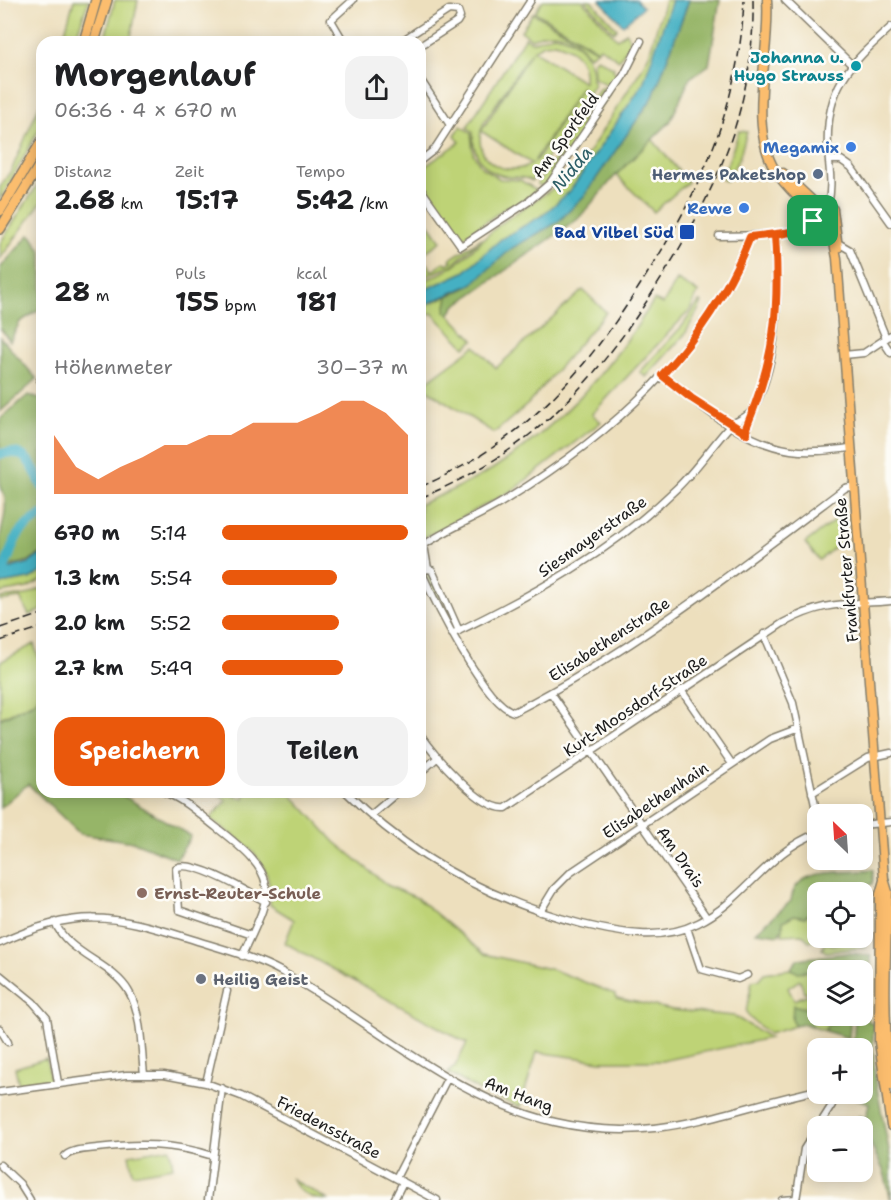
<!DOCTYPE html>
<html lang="de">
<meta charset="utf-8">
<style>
body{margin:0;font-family:"Shantell Sans",sans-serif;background:#f2f2f2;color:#202124;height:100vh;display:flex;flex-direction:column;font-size:22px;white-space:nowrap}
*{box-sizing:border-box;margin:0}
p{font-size:20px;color:#757577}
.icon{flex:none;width:33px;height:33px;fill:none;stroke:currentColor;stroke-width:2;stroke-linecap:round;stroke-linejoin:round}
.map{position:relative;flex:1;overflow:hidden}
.side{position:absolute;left:36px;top:36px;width:390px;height:762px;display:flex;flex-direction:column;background:#fff;border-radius:18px;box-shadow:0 3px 15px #0003}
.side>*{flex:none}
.needle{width:39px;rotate:335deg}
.buttons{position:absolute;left:807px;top:804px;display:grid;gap:12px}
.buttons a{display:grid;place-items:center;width:66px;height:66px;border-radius:12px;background:#fff;box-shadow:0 3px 15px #0003;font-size:30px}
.pin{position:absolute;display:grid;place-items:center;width:51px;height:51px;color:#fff;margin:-26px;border-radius:12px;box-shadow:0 3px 9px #0006}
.round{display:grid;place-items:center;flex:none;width:63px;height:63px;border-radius:18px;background:#f2f2f2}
.headline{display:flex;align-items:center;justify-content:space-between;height:102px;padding:0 18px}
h1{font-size:33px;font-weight:700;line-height:45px}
.metrics{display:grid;grid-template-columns:repeat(3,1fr);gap:9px;height:102px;padding:6px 18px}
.metrics div{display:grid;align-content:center}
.metrics b{font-size:26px;font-weight:700}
.metrics small{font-size:16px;font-weight:400}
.metrics p{font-size:16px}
.chart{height:168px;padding:12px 18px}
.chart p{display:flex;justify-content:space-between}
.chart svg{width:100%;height:108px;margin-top:6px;fill:#ea580c;opacity:.7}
.button{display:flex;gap:12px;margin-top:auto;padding:12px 18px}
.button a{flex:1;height:69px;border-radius:18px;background:#ea580c;color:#fff;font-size:24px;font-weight:700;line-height:69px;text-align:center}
.button a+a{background:#f2f2f2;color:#202124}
ul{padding:0 18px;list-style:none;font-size:20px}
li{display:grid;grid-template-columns:96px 72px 1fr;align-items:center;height:45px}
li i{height:15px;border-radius:8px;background:#ea580c}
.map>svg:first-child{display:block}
</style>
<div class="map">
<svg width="891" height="1200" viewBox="0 0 891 1200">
<rect width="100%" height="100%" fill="#fdfcf7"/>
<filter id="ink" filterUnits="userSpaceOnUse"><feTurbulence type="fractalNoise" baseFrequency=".0167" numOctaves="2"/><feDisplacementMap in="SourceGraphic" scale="12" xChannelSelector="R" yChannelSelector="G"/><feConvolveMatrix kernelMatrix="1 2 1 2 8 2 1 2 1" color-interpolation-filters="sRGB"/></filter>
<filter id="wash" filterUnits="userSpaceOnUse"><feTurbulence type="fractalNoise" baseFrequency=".008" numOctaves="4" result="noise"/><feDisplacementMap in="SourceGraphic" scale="24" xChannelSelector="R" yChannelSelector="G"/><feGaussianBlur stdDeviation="1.35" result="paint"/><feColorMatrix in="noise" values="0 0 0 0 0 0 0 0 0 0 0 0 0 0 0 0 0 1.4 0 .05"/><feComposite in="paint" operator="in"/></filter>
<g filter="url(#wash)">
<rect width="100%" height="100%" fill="#eddfbd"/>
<path fill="#bed376" stroke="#6d7849" stroke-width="1.5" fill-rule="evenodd" d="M74 0H89L74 42H62Z
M115 0H138L130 42H104Z
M543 0H582L617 39 626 32 631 42 619 60 600 47 598 50 535 12Z
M585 0H591L617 29 614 32Z
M665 0H672L643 84 570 191 543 215 501 239 464 272 420 292V282C457 269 464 257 491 232 518 207 554 193 580 166L641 70 649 54Z
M533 13 597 51 589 56C576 36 554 26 532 39L521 31Z
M553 35C577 37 593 56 592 80L595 83 532 181C522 175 515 179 504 176 482 172 472 152 473 132L467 127 525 37 532 42ZM555 43C575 48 586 61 584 82L533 50 544 44ZM531 52 482 130H481L484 122ZM582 86 540 156 535 161V160ZM481 131 532 164C506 178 474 162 481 131Z
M597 58 614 68 613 70 620 77 617 82H612L609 86 594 77 593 61Z
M600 88H605L609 94 547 183 541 186 537 184 558 154 562 156 565 152 562 149Z
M42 99V124L0 200V187L12 169Z
M461 126 471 133 473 153 482 168 500 179 520 180 537 190 513 209 508 206 462 239 420 179V170L460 142 455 135Z
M739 131 747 132 739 159 726 181 722 179Z
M652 139 688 182 654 212 616 175Z
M42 178V201L0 259V243Z
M420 211 441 241 420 256Z
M482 238 452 265 420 279V265L428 264 432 271 445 262 447 264 452 261 450 259Z
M677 280 698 292 690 310 592 414 601 422 513 490 420 540V504C445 493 471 483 494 468 560 426 613 366 654 300L663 304Z
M583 290 606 312 528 404 494 433 421 386 475 346 496 368Z
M448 296 446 311 474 340 465 347 432 313 420 317V307Z
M699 302 702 303 685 334 646 377 640 372 683 325Z
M834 521H841L843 541 819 560 805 543Z
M42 572V580L27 588 0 593V584L29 579Z
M430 572 453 625 452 626 425 575Z
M42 588V610L29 615 20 598 0 601V598L27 595Z
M34 644 42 669 36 701 0 718V662Z
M215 792H236L235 796 244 799 246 792H289L335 842 387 885 417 898 484 954 554 970 615 994 617 998 673 1010 734 1016 770 1038 662 1061H601L537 1052 520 1107 482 1092 448 1073 455 1066 467 1043 285 943 294 920 270 905C274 858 244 844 210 819L226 801Z
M814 909 817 911 818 938H823L809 941 802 934 782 935V921L794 915 805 917Z
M850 938H856L861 948 826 952 822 949 826 942 833 945Z
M790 969C808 976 828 966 846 970H818L817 992H804L800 980 788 988 794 1000 806 995 817 996 818 1016H841L843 1020 826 1027 825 1031 813 1027 805 1008 792 1019 795 1026 769 1034 750 1018 746 1012 752 981 758 980 764 973Z
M47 1058 50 1081 19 1085 15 1068Z
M170 1148 173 1167 133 1174 129 1155Z
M292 1179 328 1200C312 1200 299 1193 292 1179Z"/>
<path fill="#96b567" stroke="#596842" stroke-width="1.5" d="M689 0H720L709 65 690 78 670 122 616 175 578 219 455 306 449 315 445 311 448 296 466 288 512 248 558 222 584 196 653 97Z
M30 234 42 252V308L20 322 10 341 0 328V268Z
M0 337 37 379 0 412Z
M28 395 42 400V553L29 561 0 569C0 560 0 549 0 539 2 523 11 502 0 487V419Z
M42 674V792H117L191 836 177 859 134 842 80 834 28 784 0 808V719L36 701Z
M873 870V884L860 886V892H818L817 911H811L805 917 794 915 783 921V930L780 931 779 935 756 932 791 901C794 864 847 875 873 870Z
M863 897 868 907 866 948H861L856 938H862Z
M849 953 871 956 868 1021 874 1024C869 1072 884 1115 891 1163 891 1175 891 1188 891 1200L884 1172 862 1126 856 1121 859 1116 866 1118 869 1103 843 1094H862V1048H853L855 1016H862V970L828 969 797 972 790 969 798 959Z
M793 1005 805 1008 813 1027 805 1024 795 1026 792 1019Z
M841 1016H851L849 1038 825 1031 828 1024 843 1020Z"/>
<path fill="#45b0c3" stroke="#306670" stroke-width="1.5" d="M600 0H636L643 7 623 25Z
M672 0H689L653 97 584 196 558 222 512 248 472 284 420 307V292L464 272 501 239 543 215 570 191 643 84Z
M42 554V572L29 579 0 584V571L29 563Z"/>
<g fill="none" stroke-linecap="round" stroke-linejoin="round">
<path stroke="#45b0c3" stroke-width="10" d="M0 454C25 447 33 465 42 486
M0 575C19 543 5 538 42 515"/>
</g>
</g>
<g filter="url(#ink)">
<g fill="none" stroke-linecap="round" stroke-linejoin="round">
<defs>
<path id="minor" d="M785 0 852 65
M344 42 331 20 353 0
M400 42 449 10 458 11 460 17 457 22 420 46
M420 79 450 125
M829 160H841L851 167 891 223
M420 161 434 150 531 0
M420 188 461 246 528 202 550 183 624 75 641 41
M828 204C833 186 829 168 828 149 825 88 848 66 891 27
M798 230 813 221
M719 236 775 235 820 226
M838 243 850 250 886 338
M883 341 891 353
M844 355 864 353 891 335
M662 375C700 405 742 443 791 450 811 453 831 450 851 448
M40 380 42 379
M747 434 746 428 753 412
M428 569 432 570 459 631
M421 571C434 600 485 705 514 712 633 651 739 568 845 488L855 486
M420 572 428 569 424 545C450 527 481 516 507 499 611 435 705 352 750 237
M452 634C533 595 611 552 676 489 696 470 711 447 729 427 736 420 750 417 754 408 781 355 778 292 775 235
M764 634 793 703 818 819
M681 690 732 764
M551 693 707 918
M420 735C434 755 481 811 506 808L783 623C826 600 845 605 891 601
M420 773 438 757
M164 792C185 800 200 815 217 828 281 878 275 887 242 956
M346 792C412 858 493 901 582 924 620 933 661 942 698 923 744 901 768 851 818 833
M812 793 868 758 891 753
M371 815 398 792
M862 825 891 822
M540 912 554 889 570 873 770 739 799 728
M55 922C67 954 113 963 129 992 142 1014 141 1049 144 1074
M687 928 701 969 738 979 747 975
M252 935 179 910 176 868C192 858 250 893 266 902
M0 943C75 908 112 914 188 938 219 948 253 956 282 972 373 1022 452 1098 555 1122 657 1146 722 1110 818 1090
M0 975 33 1002 47 1018 58 1083
M0 1029 8 1042
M206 1083 227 991
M0 1092 126 1075H164L206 1083 241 1096 437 1200
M65 1156C73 1149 87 1149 97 1148 138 1143 173 1143 213 1156
M0 1165 20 1184 30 1200
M396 1178 448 1077
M208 1200 222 1088
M394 1200 403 1182
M782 1200 796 1199
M796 1200 804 1149 832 1105 833 1099 829 1094"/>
<path id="major" d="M767 0C771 53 747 124 775 170 784 186 800 198 812 212
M783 173 817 205
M833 221 824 227 816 224 812 216 813 209 823 203 833 209 838 248
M824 227 834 243 837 258 884 879 888 892C886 957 882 1021 891 1085
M884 880 880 894 879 1042 891 1126"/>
<path id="highway" d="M84 42 96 0
M94 42 107 0
M0 211 42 141
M0 229 42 161"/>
</defs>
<use href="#minor" stroke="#847e6c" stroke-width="9"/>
<use href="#major" stroke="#847e6c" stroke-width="11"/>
<use href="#highway" stroke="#847e6c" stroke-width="12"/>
<use href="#minor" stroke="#fff" stroke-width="6"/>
<use href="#major" stroke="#fbbd6e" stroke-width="8"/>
<use href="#highway" stroke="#fbbd6e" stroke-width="9"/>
<path stroke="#1c1c1c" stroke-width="1.5" stroke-dasharray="9 4.5" stroke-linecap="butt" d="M420 487C527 441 587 370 647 274 703 186 739 105 744 0
M420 498C538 450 606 371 670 264 721 180 755 100 753 0
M0 628 42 614
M0 641 42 627"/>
</g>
</g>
<g fill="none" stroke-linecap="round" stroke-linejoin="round" filter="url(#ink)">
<defs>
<path id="route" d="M813 221 792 232 750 237C729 290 701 333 662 375L691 398 747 434 746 428C775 359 780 309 775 235L820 226 813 221"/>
</defs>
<use href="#route" stroke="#fff" stroke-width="12"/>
<use href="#route" stroke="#ea580c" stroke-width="8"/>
</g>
<circle fill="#0f9aa8" stroke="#fdfcf7" stroke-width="2" cx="856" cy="66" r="6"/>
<g fill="#3f7fe0" stroke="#fdfcf7" stroke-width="2">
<circle cx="851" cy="147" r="6"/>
<circle cx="744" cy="208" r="6"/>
</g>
<circle fill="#5c6f8a" stroke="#fdfcf7" stroke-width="2" cx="818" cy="174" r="6"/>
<rect fill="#1a4fb4" stroke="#fdfcf7" stroke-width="2" x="679" y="224" width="16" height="16" rx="3"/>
<circle fill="#8d6e63" stroke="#fdfcf7" stroke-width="2" cx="142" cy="893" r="6"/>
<circle fill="#6b7280" stroke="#fdfcf7" stroke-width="2" cx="201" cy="979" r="6"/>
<g text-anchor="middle" stroke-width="5" stroke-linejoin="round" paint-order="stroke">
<g font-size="16" font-weight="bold" fill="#0d838f" stroke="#fdfcf7" text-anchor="end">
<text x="844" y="63">Johanna u.<tspan x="844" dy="18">Hugo Strauss</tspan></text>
</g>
<g font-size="16" fill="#1c1c1c" stroke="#fdfcf7">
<text transform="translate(565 135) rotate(-54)" y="6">Am Sportfeld</text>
<text transform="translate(592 536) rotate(-35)" y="6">Siesmayerstraße</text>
<text transform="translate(846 570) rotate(-95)" y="6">Frankfurter Straße</text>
<text transform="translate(609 639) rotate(-33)" y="6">Elisabethenstraße</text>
<text transform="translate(635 705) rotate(-34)" y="6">Kurt-Moosdorf-Straße</text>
<text transform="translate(655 800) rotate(-34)" y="6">Elisabethenhain</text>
<text transform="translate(681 857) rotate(55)" y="6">Am Drais</text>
<text transform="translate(519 1094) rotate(21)" y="6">Am Hang</text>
<text transform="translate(329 1127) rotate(28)" y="6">Friedensstraße</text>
</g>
<g font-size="16" font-weight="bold" fill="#366cbe" stroke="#fdfcf7" text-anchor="end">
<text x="839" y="153">Megamix</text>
<text x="732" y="214">Rewe</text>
</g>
<g font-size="16" font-weight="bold" fill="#4e5e75" stroke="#fdfcf7" text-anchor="end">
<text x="806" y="180">Hermes Paketshop</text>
</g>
<g font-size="16" font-weight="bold" fill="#164399" stroke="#fdfcf7" text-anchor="end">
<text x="674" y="238">Bad Vilbel Süd</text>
</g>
<g font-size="16" font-weight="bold" fill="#785e54" stroke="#fdfcf7" text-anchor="start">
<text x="154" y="899">Ernst-Reuter-Schule</text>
</g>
<g font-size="16" font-weight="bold" fill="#5b616d" stroke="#fdfcf7" text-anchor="start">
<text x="213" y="985">Heilig Geist</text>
</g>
<g font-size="18" font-style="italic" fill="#2e5f67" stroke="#fdfcf7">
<text transform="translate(572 169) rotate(-50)" y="6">Nidda</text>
</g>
</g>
</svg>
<div class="buttons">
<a><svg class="needle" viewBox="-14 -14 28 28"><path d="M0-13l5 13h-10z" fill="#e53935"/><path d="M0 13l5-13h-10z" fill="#757577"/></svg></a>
<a><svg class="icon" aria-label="locate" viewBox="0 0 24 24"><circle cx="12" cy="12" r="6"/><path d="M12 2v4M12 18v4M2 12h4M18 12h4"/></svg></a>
<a><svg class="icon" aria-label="layers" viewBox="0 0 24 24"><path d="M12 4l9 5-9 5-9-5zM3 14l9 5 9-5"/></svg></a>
<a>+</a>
<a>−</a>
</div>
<div class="pin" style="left:813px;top:221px;background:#1e9e55"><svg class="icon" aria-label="arrive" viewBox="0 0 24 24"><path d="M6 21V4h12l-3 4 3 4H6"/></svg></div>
<section class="side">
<div class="headline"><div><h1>Morgenlauf</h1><p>06:36 · 4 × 670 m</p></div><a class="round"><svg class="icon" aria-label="share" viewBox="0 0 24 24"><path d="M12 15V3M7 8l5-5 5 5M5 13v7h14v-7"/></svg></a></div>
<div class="metrics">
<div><p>Distanz</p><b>2.68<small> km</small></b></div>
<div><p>Zeit</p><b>15:17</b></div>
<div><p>Tempo</p><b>5:42<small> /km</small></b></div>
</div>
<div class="metrics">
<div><b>28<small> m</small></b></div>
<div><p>Puls</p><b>155<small> bpm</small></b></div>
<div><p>kcal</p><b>181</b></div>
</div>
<div class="chart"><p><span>Höhenmeter</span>30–37 m</p>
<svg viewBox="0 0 160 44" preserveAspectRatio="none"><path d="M0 44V20L10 33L20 38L30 33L40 29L50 24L60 24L70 20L80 20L90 15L100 15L110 15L120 11L130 6L140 6L150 11L160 20V44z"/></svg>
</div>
<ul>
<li><b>670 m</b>5:14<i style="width:100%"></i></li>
<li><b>1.3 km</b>5:54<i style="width:62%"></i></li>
<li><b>2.0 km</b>5:52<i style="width:63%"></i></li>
<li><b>2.7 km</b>5:49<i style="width:65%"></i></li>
</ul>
<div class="button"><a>Speichern</a><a>Teilen</a></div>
</section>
</div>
